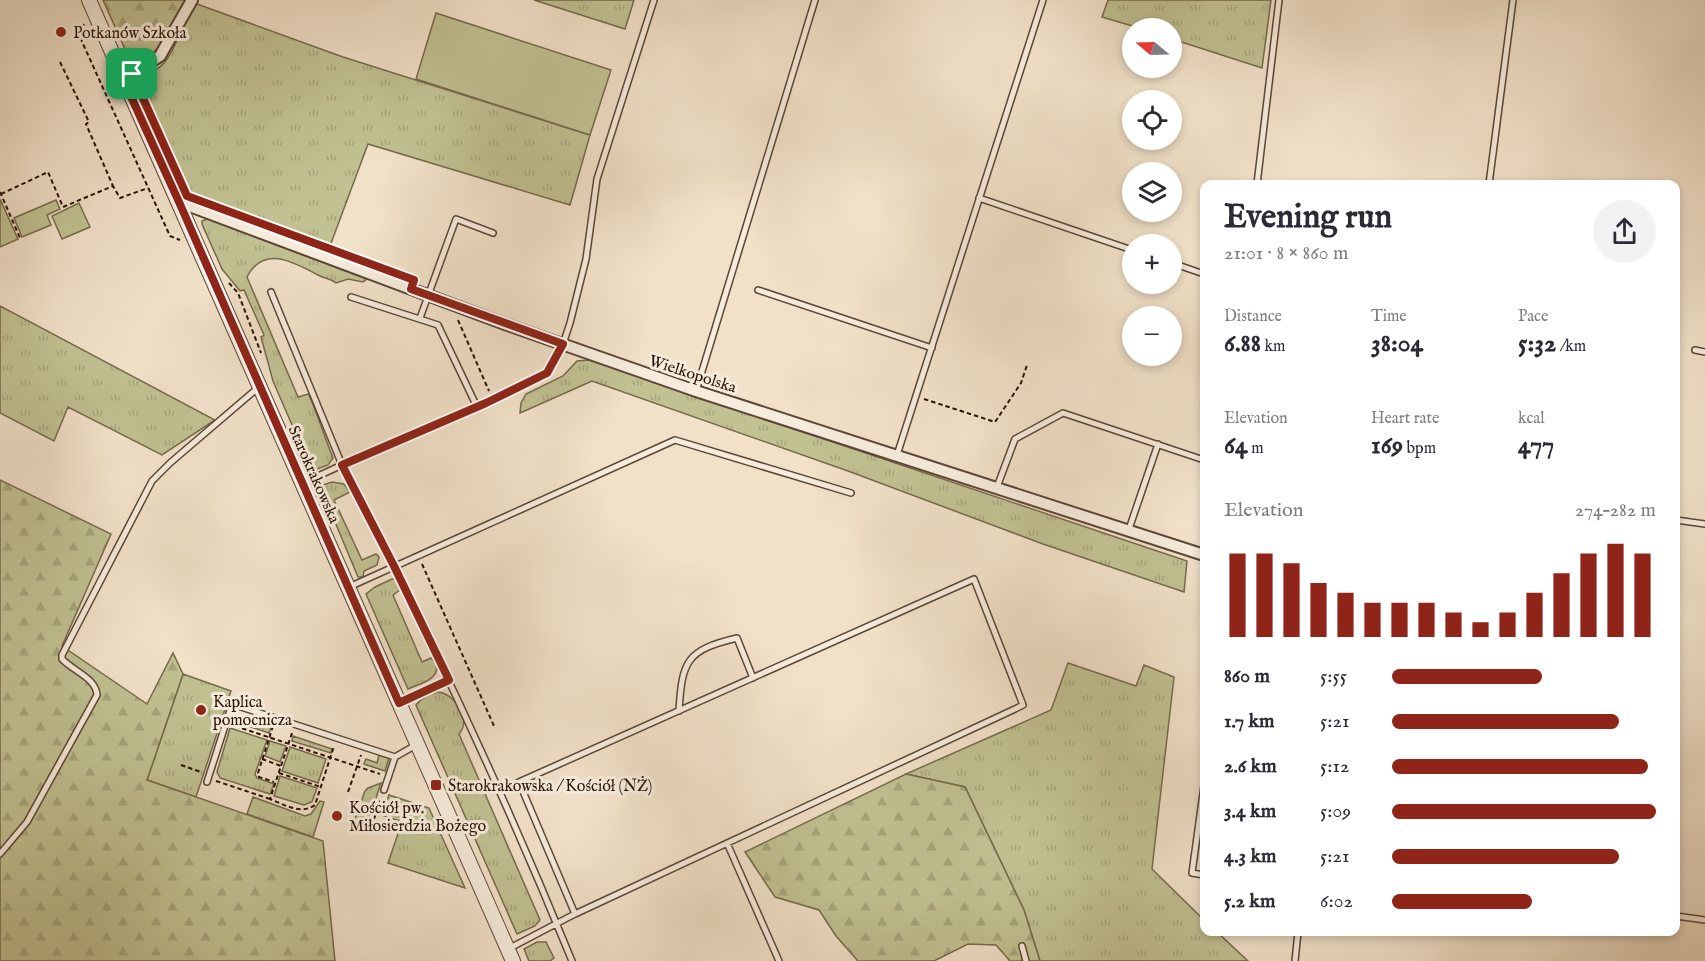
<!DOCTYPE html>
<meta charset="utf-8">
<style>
body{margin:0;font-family:"IM FELL English",serif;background:#f2f2f3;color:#2b2b33;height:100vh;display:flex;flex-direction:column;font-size:22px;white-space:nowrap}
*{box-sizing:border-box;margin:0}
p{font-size:20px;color:#7c7c81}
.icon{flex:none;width:33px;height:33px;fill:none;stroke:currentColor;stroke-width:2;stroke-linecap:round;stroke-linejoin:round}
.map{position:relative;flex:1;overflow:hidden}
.panel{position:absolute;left:1200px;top:180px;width:480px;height:756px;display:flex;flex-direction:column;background:#fff;border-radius:12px;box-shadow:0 3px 9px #0003}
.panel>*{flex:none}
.needle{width:39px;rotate:289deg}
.controls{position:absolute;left:1122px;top:18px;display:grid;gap:12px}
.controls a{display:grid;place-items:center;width:60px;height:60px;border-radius:50%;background:#fff;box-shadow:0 3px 9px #0003;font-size:30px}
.pin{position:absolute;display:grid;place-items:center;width:51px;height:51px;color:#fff;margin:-26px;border-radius:12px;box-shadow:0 3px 9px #0006}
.round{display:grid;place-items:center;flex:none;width:63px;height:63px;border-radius:32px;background:#f2f2f3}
.headline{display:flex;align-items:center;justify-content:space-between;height:102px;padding:0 24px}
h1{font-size:33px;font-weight:700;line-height:45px}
.metrics{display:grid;grid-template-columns:repeat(3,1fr);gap:9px;height:102px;padding:6px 24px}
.metrics div{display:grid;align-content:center}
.metrics b{font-size:26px;font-weight:700}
.metrics small{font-size:16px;font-weight:400}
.metrics p{font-size:16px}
.chart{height:168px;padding:12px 24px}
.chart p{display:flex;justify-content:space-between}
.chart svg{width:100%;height:108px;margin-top:6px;stroke:#8f2418;stroke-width:6}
ul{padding:0 24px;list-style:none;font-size:20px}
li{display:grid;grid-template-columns:96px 72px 1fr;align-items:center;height:45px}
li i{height:15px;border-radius:8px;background:#8f2418}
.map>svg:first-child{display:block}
</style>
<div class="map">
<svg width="1705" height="961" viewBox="0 0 1705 961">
<defs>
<pattern id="grass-tufts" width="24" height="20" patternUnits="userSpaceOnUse" patternTransform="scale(1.5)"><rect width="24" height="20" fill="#c1c192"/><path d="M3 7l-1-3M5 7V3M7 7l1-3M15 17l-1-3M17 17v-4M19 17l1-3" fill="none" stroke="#a6a57c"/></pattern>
<pattern id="forest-firs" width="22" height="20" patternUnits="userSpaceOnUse" patternTransform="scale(1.5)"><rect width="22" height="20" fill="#c1c192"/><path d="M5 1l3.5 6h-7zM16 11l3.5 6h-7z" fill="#a6a57c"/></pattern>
</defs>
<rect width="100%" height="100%" fill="#f1e1c9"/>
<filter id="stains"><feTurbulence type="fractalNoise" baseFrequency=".00333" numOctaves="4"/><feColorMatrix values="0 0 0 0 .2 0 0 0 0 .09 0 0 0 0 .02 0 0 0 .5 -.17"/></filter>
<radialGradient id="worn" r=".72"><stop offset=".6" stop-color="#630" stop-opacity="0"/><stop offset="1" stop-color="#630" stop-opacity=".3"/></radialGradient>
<path fill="url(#grass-tufts)" stroke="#766a4c" stroke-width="1.5" d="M534 0H634L625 29Z
M1108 0H1271L1262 68 1172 39V28H1139L1102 17Z
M197 4 343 57 590 135 570 205 368 144 330 246 188 193 139 79C147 75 158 70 164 63 179 46 181 20 197 4Z
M207 219 367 279 363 282 348 279 336 283C330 278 325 279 318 275 295 263 264 244 247 277L298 397 308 394C312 398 328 447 333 458L328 465 312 471 273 381 261 337 264 335 244 290 240 291 222 269 202 224V221Z
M0 306 215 420 162 455 68 407 54 441 0 413Z
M589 360 1187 561 1184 592 1043 544 848 471 592 381 520 413 521 403 526 394 563 376 577 361Z
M332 482 344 484 350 492 334 500 362 560 376 554 379 557 377 565 364 571 363 577H358L320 486Z
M392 579H395L400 590 393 595 422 662 431 658 437 664C439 680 421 683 408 689L366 594 375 587Z
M1068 663 1136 686 1144 665 1174 677 1152 869 1204 920V932H1217L1248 961H1040L1024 910 965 787 906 774 1051 710Z
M183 674 231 691 196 797 147 780Z
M439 692C456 695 472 719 459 734L540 920 535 926 517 934 416 705C422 697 429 694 439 692Z
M231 715 271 728 269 733 230 720Z
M230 728 267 740 255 774 257 778 274 784 270 794 220 778 217 772Z
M293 736 332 749 331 753 292 741Z
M270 741 286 746 280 762 265 756Z
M290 747 326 759 318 783 282 771Z
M379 755 389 758 385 771 364 764 366 759 377 763Z
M280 776 317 788 312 802 304 805 274 796Z
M381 783 369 819 360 823 354 821 365 791 368 788Z
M389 795 429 808 465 888 388 863 402 822 382 815Z
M253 797 305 816 311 814 320 801 324 802 313 837 247 814Z
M537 942H546L554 958 550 961H529L524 949Z"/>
<path fill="url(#forest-firs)" stroke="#766a4c" stroke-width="1.5" d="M103 0H186L157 50 132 65Z
M0 480 111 534 62 646 147 704 173 653 183 674 147 780 323 841 335 961H0Z
M906 774 965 787 1024 910 1040 961H1010L996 945 968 944 934 961H858L836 936 819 910 775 897 745 852Z"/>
<path fill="#c1c192" stroke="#766a4c" stroke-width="1.5" d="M436 13 611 70 590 135 416 79Z
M0 199 18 239 0 247Z
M56 200 60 209 47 215 51 225 22 237 14 218Z
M79 203 90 227 62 239 52 216Z"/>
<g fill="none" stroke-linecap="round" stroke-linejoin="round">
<defs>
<path id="service" d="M1257 184 1279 0
M1489 184 1513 0
M979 198 1132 250
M1172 263 1204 274
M758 290 932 348
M271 292 342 465 486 403 547 373 563 344 570 323 586 259 597 179 654 0
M351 297 438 325 477 407
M420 318 456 219 493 233
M1695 350 1705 352
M696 391 815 0
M897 455 1043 0
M303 483 342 465C426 627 503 792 572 961
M997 487 1015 439 1063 413 1204 460
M1676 520 1705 524
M1129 529 1158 444
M349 587 675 440 851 493
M399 703 449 680
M679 711C682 660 687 650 737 638L753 678
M207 782 232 704 395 757 416 745
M1204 786 1192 873 1204 875
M384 790 395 757
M727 843 779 961
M0 854 27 822 97 695C96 678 73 671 62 659V655L152 481 170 463 259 387
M1676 916 1705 920
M1022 946 1026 961
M510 948 569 917 575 914 1015 709 1023 705 974 579 519 782 575 914
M1295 961 1298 932"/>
<path id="minor" d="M123 79 160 56 192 0
M179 202 502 323 696 391 1204 555"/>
<path id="tertiary" d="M89 0 513 961"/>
</defs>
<use href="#service" stroke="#5c4637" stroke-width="8"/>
<use href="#minor" stroke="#5c4637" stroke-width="14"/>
<use href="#tertiary" stroke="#5c4637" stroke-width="16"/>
<path stroke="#2a1206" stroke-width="2" stroke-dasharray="4.5 3" stroke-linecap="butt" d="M84 24 79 35 170 236 180 240
M60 62 89 122 86 124 113 186
M0 192 20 238
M1 194 48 172 63 207 113 186 120 198 148 188
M229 283 238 293 261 353
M458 320 489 391
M924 399 995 422 1021 383 1027 365
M422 564 494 726
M235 726 380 774
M273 726 258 773 259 777 274 782
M292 733 270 799C285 805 301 815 315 805L334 746
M262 759 281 766
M181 765 201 772
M279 773 321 787
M216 781 270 799
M348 792 361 755
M369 833 381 799"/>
<use href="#service" stroke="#f6ecdc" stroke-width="5"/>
<use href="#minor" stroke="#f6ecdc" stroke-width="10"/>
<use href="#tertiary" stroke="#f6ecdc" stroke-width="14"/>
</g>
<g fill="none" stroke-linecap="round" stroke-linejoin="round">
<defs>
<path id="route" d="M132 74 187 196 414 280 411 289 563 344 547 373 486 403 342 465 394 566 449 680 399 703 179 202 123 79Z"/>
</defs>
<use href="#route" stroke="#fff" stroke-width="12"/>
<use href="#route" stroke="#8f2418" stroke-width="8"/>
</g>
<g fill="#8f2418" stroke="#f6ecdc" stroke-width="2">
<circle cx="61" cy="32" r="6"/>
<circle cx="201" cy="710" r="6"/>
<rect x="430" y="779" width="12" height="12" rx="3"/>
<circle cx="337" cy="816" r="6"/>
</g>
<g text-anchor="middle" stroke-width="6" stroke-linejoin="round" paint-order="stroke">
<g font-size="16" fill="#2a1206" stroke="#f6ecdc" text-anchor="start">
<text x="73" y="38">Potkanów Szkoła</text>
<text x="213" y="707">Kaplica<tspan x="213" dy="18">pomocnicza</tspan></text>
<text x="448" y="791">Starokrakowska / Kościół (NŻ)</text>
<text x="349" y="813">Kościół pw.<tspan x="349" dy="18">Miłosierdzia Bożego</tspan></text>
</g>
<g font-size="16" fill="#2a1206" stroke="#f6ecdc">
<text transform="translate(693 373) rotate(18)" y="6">Wielkopolska</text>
<text transform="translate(315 474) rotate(66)" y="6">Starokrakowska</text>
</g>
</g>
<rect width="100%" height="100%" filter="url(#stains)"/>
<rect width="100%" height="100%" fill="url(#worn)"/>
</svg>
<div class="controls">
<a><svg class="needle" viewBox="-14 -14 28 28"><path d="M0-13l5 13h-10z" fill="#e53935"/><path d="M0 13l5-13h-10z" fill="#7c7c81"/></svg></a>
<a><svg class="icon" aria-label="locate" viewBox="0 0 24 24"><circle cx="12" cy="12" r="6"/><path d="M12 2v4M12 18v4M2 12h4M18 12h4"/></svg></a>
<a><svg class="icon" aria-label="layers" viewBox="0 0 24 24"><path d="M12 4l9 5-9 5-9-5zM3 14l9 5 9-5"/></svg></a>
<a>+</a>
<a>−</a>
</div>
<div class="pin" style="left:132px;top:74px;background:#1e9e55"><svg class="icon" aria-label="arrive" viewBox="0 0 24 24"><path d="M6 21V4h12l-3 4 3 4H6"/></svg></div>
<section class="panel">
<div class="headline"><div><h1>Evening run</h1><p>21:01 · 8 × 860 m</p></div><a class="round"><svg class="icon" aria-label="share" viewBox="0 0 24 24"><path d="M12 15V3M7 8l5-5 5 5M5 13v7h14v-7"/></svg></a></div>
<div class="metrics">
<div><p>Distance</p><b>6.88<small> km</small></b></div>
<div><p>Time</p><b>38:04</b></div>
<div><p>Pace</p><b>5:32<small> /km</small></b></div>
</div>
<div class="metrics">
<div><p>Elevation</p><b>64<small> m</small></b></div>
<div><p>Heart rate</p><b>169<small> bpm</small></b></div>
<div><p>kcal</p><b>477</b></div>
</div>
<div class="chart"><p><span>Elevation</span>274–282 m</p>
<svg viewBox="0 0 160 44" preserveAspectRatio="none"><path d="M5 44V10M15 44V10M25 44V14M35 44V22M45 44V26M55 44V30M65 44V30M75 44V30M85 44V34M95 44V38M105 44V34M115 44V26M125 44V18M135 44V10M145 44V6M155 44V10"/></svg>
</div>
<ul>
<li><b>860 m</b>5:55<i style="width:57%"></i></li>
<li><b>1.7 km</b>5:21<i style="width:86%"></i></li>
<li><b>2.6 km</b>5:12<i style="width:97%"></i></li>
<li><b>3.4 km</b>5:09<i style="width:100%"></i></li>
<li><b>4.3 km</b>5:21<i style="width:86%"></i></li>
<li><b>5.2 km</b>6:02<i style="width:53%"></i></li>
</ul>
</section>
</div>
